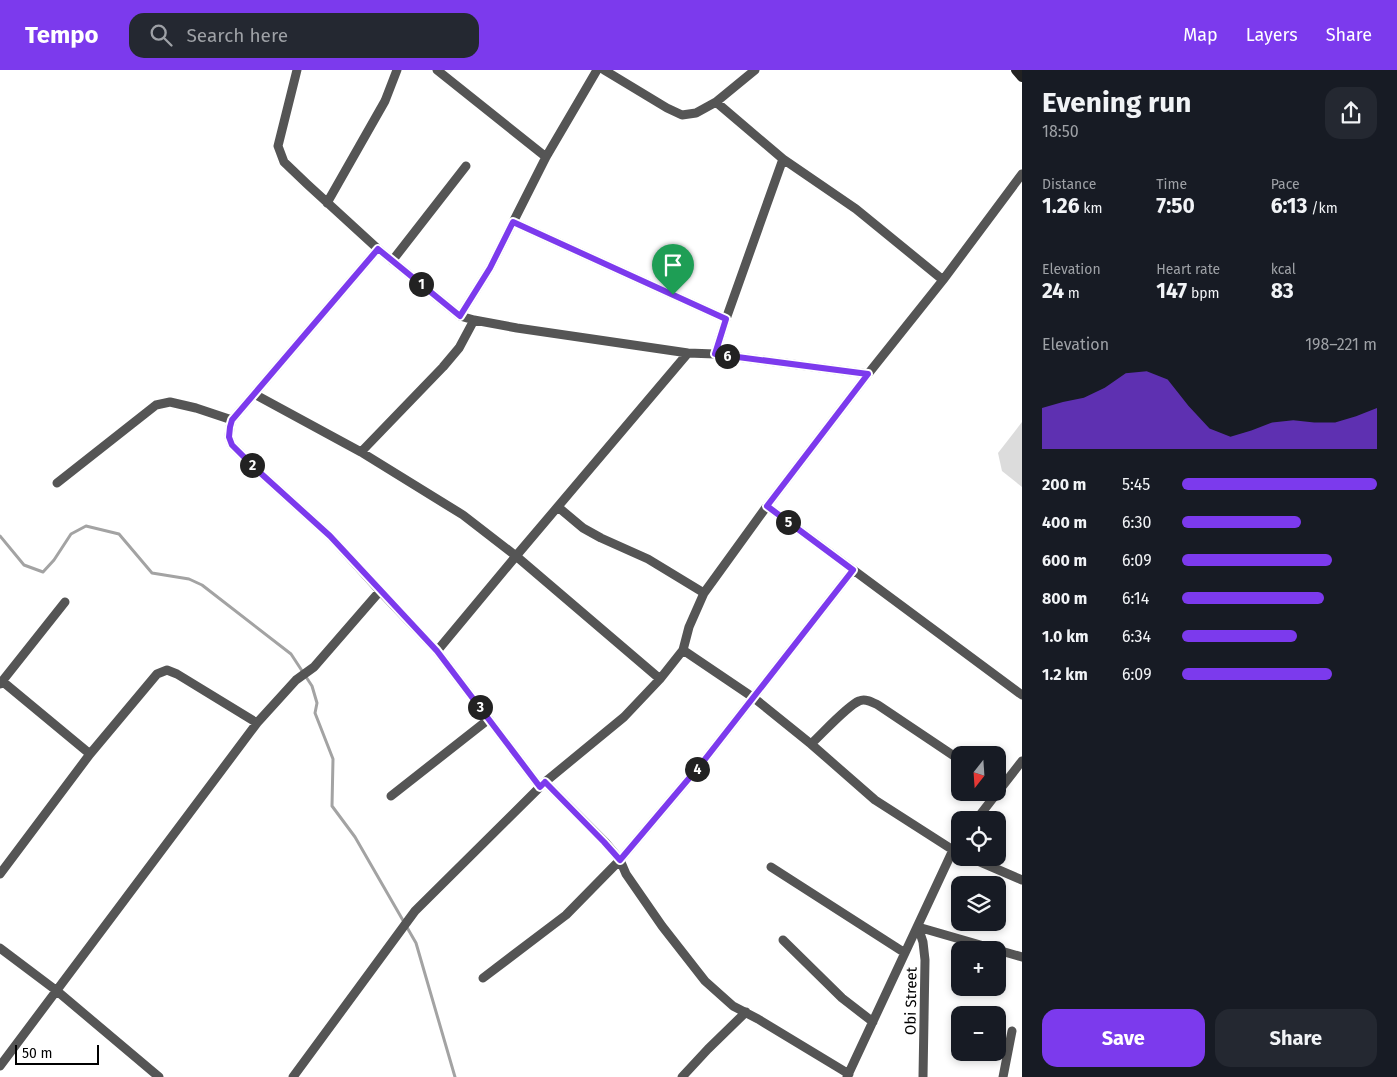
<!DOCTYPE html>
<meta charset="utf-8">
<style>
body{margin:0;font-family:"Fira Sans",sans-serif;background:#242831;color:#f1f3f6;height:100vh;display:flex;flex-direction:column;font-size:19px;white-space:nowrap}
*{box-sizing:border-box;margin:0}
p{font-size:16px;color:#9ea1a6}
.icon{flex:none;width:28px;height:28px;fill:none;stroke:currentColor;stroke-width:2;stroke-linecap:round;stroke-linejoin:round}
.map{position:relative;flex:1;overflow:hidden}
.panel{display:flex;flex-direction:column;background:#171b24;width:375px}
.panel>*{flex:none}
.needle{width:32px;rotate:197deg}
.controls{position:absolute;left:951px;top:676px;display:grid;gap:10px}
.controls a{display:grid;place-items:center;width:55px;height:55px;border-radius:10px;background:#171b24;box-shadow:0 2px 8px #0003;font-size:25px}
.scale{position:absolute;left:15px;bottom:12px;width:84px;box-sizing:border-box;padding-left:5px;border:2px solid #000;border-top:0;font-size:14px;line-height:18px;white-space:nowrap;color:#000;-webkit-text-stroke:4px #fff;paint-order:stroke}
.pin{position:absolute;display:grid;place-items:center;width:42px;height:42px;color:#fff;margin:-51px -21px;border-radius:50% 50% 50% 0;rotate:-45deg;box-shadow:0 0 5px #0007}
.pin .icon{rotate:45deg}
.km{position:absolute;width:25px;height:25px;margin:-12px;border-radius:50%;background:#222;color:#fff;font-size:14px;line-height:25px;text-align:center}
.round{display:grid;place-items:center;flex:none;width:52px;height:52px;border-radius:15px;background:#242831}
.headline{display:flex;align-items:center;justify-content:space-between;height:85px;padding:0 20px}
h1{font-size:28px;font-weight:700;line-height:38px}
.figures{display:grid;grid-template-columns:repeat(3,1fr);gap:8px;height:85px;padding:5px 20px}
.figures div{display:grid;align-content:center}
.figures b{font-size:21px;font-weight:700}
.figures small{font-size:14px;font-weight:400}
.figures p{font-size:14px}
.chart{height:140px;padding:10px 20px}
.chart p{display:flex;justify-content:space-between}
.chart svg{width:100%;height:90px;margin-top:5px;fill:#7c3aed;opacity:.7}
.primary-button{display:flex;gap:10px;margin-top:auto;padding:10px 20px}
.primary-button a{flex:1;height:58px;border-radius:15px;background:#7c3aed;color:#fff;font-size:20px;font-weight:700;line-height:58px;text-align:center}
.primary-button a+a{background:#242831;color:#f1f3f6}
ul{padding:0 20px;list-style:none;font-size:16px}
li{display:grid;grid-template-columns:80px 60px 1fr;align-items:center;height:38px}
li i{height:12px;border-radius:6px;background:#7c3aed}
header{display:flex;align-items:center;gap:30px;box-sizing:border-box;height:70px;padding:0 25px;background:#7c3aed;color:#fff}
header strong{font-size:24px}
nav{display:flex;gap:28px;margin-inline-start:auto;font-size:18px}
.search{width:350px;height:45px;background:#242831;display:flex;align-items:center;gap:12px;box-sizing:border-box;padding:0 18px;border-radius:15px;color:#9ea1a6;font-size:19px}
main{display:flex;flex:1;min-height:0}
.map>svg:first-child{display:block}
</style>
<header>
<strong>Tempo</strong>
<div class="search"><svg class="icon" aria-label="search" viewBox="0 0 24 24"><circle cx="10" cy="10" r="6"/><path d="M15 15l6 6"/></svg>Search here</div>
<nav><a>Map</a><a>Layers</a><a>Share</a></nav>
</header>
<main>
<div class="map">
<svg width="1022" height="1007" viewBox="0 0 1022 1007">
<rect width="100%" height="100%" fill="#fff"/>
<path fill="#dcdcdc" d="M1022 352V417L1002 401 998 383Z"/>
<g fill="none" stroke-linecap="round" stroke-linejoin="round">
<path stroke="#a3a3a3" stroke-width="3" d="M0 466 24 495 43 502 54 490 71 464 86 456 119 464 152 503 189 509 202 515 291 584 312 616 317 633 315 643 333 689 332 736 355 767 416 873 455 1007"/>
<path stroke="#555" stroke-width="9" d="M297 0 278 76 284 92 307 114 378 179 460 246 474 250 517 258 688 283 715 284 868 304
M437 0 546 87
M604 0 667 38 682 45 696 43 716 32 783 89
M716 32 755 0
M327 133 385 31 397 0
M513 152 726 249
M378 179 232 350 230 357 229 367 232 375 256 399 330 466 380 521 437 581 540 717
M392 191 466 96
M460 246 490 198 546 87 597 0
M715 284 726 249 783 89 856 139 943 210
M254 324 361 382 463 445 516 486 660 609
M361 382 443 297 459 278 474 250
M57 413 156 335 170 332 196 338 232 350
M767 436 1022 625
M558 437 583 458 601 468 648 489 704 523
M683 580 754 628 811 674 875 730 953 780 960 783
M437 581 516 486 688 283
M2 611 90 684
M0 614 65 532
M811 674C822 664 847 636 859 631 865 628 872 632 878 635L960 690
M545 712 605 772 620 790 626 804 662 856 705 911 733 936 758 949 849 1004
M391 726 489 649
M976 750 1022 691
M971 788 1022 810
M771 797 905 883
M0 804 90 684 157 604 167 600 177 604 257 653
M918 857 923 872 925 890 923 1007
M918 857 1022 887
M783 870 842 928 873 952
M0 878 57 921 159 1007
M483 908 566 845 620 790 702 693 853 500
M0 996 257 653 296 610 314 597 380 521
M293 1007 415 841 545 712 624 647 660 609 683 580 689 557 704 523 767 436 868 304 943 210 1022 104
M682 1007 708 979 746 942
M847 1007 953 780 960 771
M1003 1007 1012 961"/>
<path stroke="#222" stroke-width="10" d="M1016 0 1022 7"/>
</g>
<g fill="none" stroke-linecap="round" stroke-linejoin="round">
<defs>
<path id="route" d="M513 152 726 249 715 284 868 304 767 436 853 500 702 693 620 790 604 772 545 712 540 717 437 581 330 466 256 399 232 375 229 367 230 357 232 350 378 179 460 246 490 198Z"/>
</defs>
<use href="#route" stroke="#fff" stroke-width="10"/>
<use href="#route" stroke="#7c3aed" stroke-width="6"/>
</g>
<g text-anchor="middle" stroke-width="4" stroke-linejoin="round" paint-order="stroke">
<g font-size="15" fill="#000" stroke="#fff">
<text transform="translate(911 931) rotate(-89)" y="5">Obi Street</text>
</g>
</g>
</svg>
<div class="controls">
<a><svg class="needle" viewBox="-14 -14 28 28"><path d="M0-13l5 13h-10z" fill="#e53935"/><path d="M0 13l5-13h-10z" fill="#9ea1a6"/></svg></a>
<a><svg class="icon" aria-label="locate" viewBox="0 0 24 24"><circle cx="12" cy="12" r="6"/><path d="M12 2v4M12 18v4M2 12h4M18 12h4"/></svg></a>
<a><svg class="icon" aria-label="layers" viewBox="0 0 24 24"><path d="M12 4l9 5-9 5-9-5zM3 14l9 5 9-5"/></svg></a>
<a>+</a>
<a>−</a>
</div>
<div class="scale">50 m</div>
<div class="pin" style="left:673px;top:225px;background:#1e9e55"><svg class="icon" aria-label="arrive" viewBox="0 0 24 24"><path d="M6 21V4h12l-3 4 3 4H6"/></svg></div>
<b class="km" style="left:421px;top:214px">1</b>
<b class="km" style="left:252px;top:395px">2</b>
<b class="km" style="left:480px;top:637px">3</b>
<b class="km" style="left:697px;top:699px">4</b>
<b class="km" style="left:788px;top:452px">5</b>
<b class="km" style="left:727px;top:286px">6</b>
</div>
<section class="panel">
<div class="headline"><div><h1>Evening run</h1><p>18:50</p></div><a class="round"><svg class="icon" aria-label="share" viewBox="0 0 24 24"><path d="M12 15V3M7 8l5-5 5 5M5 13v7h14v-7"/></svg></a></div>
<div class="figures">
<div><p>Distance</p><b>1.26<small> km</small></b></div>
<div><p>Time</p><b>7:50</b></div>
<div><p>Pace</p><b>6:13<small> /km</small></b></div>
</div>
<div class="figures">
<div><p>Elevation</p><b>24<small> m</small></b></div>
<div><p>Heart rate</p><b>147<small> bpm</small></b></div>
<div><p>kcal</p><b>83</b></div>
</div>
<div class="chart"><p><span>Elevation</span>198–221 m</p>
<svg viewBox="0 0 160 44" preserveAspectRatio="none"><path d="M0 44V24L10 21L20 19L30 14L40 7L50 6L60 10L70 23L80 34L90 38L100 35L110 31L120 30L130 31L140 31L150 28L160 24V44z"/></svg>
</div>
<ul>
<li><b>200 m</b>5:45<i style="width:100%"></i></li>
<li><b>400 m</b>6:30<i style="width:61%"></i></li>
<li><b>600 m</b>6:09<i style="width:77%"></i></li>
<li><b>800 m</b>6:14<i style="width:73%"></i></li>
<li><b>1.0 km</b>6:34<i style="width:59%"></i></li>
<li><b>1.2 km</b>6:09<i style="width:77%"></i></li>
</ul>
<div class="primary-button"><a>Save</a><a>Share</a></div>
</section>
</main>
